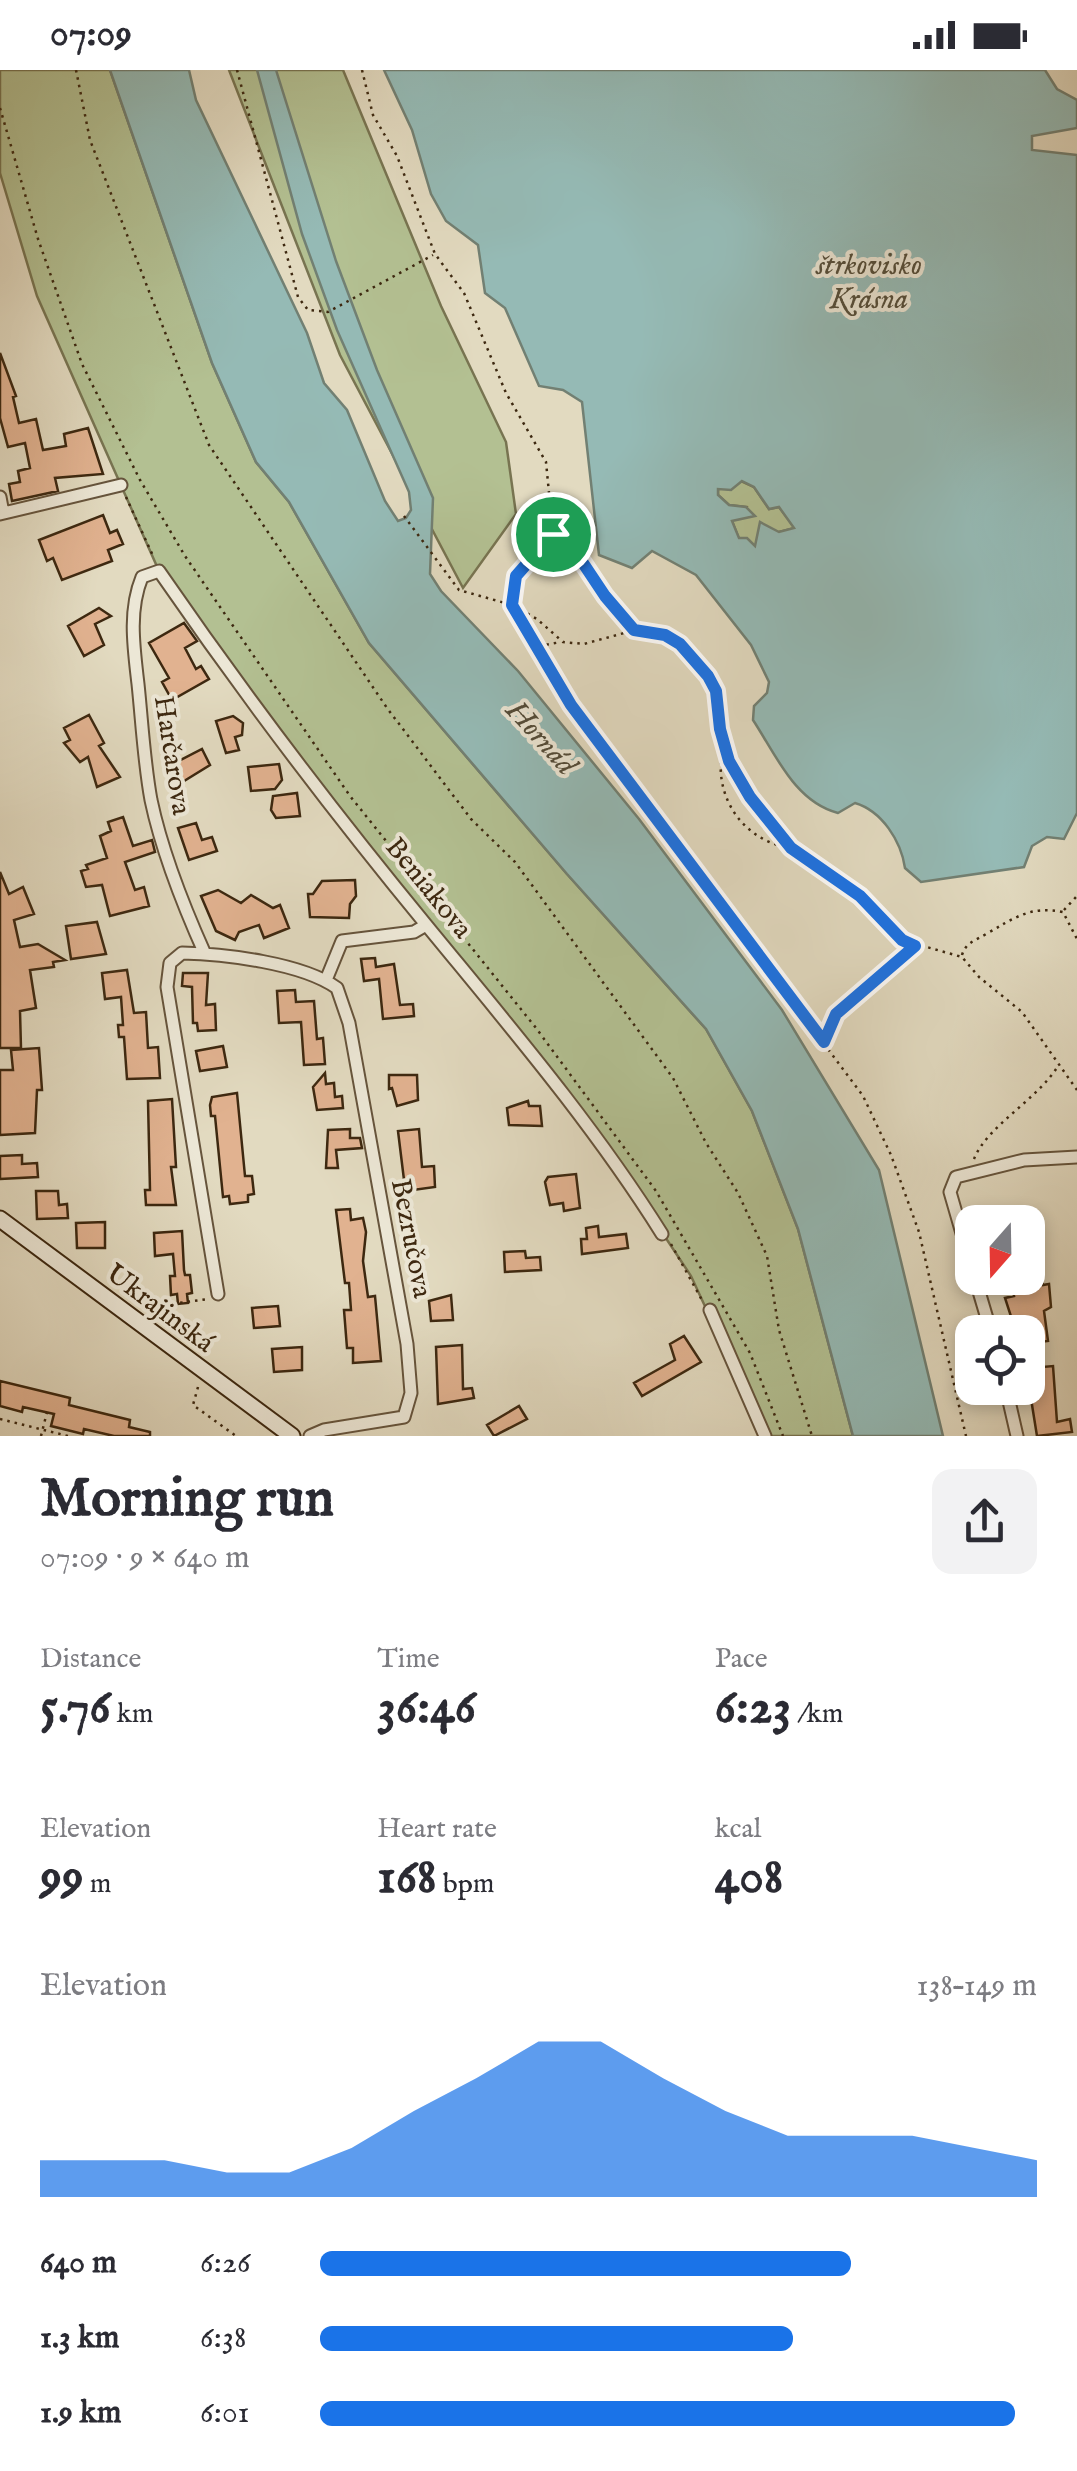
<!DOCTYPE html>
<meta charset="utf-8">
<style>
body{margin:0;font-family:"IM FELL English",serif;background:#f2f2f3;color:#2b2b33;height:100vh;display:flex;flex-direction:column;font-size:38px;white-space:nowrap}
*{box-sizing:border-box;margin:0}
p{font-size:32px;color:#7c7c81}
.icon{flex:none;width:55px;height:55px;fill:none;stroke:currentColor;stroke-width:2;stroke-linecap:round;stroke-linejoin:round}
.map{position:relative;height:1366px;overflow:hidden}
.side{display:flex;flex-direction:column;background:#fff;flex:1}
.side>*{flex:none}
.needle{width:65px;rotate:200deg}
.fabs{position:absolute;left:955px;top:1135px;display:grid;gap:20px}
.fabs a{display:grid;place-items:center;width:90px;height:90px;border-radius:20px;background:#fff;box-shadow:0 5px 15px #0003;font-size:50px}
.pin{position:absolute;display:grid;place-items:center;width:85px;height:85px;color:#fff;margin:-42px;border:5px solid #fff;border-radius:50%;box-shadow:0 2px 10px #0007}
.round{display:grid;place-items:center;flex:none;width:105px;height:105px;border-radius:20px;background:#f2f2f3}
.headline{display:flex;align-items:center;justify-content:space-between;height:170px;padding:0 40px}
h1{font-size:55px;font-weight:700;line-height:75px}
.stats{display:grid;grid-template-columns:repeat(3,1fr);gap:15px;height:170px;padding:10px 40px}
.stats div{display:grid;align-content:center}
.stats b{font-size:50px;font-weight:700}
.stats small{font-size:28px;font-weight:400}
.stats p{font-size:28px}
.chart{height:280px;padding:20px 40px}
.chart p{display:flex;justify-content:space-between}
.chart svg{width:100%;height:180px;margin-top:10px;fill:#1a73e8;opacity:.7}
ul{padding:0 40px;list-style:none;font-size:32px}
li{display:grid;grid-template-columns:160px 120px 1fr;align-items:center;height:75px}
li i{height:25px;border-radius:12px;background:#1a73e8}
.status{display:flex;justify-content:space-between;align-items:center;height:70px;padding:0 50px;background:#fff;direction:ltr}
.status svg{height:28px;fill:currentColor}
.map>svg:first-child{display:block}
</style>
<div class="status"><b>07:09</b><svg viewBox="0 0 49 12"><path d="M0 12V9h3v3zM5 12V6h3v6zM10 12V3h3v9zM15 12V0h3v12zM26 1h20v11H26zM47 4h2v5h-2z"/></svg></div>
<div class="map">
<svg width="1077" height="1366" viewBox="0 0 1077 1366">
<rect width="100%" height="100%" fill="#e2dac0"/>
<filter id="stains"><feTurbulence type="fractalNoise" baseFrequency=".002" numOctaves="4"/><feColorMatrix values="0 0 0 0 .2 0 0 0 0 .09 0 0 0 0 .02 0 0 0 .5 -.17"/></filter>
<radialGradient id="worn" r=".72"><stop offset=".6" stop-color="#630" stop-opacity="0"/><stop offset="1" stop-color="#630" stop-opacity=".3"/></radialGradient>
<path fill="#b3c092" stroke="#787451" stroke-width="2.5" d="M0 0H110L212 293 256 392 289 432 369 573 567 804 706 959 752 1041 798 1159 853 1366H765L691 1206 628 1111 426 855 159 501 37 226 0 103Z
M229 0H343L441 236 506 372 516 444 463 518 340 285Z
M741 411 754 417 769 439 779 437 795 458 779 462 755 477 739 469 732 451 746 437 729 435 718 425V418L731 419Z"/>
<path fill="#95bab5" stroke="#728073" stroke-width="2.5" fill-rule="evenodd" d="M110 0H189L196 30 307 263 324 313 347 340 385 431 398 451 406 448 411 440 409 422 337 260 302 164 257 0H276L336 191 377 300 433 428 430 504 441 521 518 601 639 749 782 940 879 1100 943 1366H853L798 1159 752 1041 706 959 567 804 369 573 289 432 256 392 212 293Z
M384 0H1045L1057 19 1077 30V58L1032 66V80L1077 85V743L1064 769 1047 767 1032 776 1024 797 921 812 905 798C901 771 882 741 855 733L838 743C795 732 776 685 753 650L754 636 767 623 769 612 751 575 696 505 652 481 632 498 599 485 582 332 563 320 539 316 505 238 485 223 478 175 446 151 431 124 412 60ZM742 411 754 417 769 439 779 437 794 458 779 462 760 452 755 476 747 468H739L732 451 755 446 746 437 729 435 718 425V419L731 420Z"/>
<path fill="#e1b290" stroke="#3d2810" stroke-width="2.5" d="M0 283 16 326 13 327 19 353 36 349 43 380 66 376 64 364 88 358 103 404 55 408 58 421 12 431 9 414 20 412 18 401 30 398 25 373 8 377 0 348Z
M103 445 110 463 117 460 123 474 108 480 112 491 62 510 53 488 47 491 39 470Z
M99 538 111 546 95 554 104 575 84 586 68 556Z
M184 553 197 571 185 578 196 599 201 596 209 609 172 630 162 612 169 608 149 573Z
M89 645 104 673 99 676 120 707 97 717 88 687 80 692 64 673 70 670 64 658Z
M233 646 243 653 242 665 235 667 239 680 226 683 216 651Z
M202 679 210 695 176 716 167 697Z
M279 694 282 710 275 719 251 721 248 697Z
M297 723 300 746 276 748 271 740 273 726Z
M123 747 133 776 152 770 155 782 125 792 135 820 144 817 149 836 110 846 102 815 86 817 81 801 88 799 86 795 107 788 100 766 111 761 108 752Z
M196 753 202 770 212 767 217 781 189 790 178 758Z
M0 802 9 824 23 817 34 844 14 850 20 877 38 874 65 890 53 892 54 897 30 900 36 938 20 941 21 978H0Z
M355 810 356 826 350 834 349 848 310 847 308 824H313L322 811Z
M218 820 241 833 251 825 273 838 280 835 289 858 264 868 259 855 239 862 235 870 216 861 201 826Z
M97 852 106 884 71 889 66 856Z
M375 888 376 897 394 894 400 935 413 934 414 946 383 949 379 909 364 911 361 889Z
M127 900 134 943 146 942 148 978 158 977 160 1008 127 1009 124 967H119L118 955H123L121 927 105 929 102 903Z
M183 903H208L206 935 215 934 216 960 198 961 197 953H193L192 917 182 916Z
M295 920 296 932 314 931 317 969 323 968 325 994 304 995 301 952 279 953 277 921Z
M223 976 227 997 200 1001 196 981Z
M39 978 42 1020H37L35 1063 0 1065V1000H13L11 980Z
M325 1003 326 1014 334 1013 335 1027 342 1026 343 1038 317 1040 313 1017Z
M389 1005H417L418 1030 397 1036 392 1018 389 1019Z
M237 1023 245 1106H252L254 1124 248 1125V1132L230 1134 229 1126 223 1127 215 1046H211L210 1035 212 1027Z
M172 1029 176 1097H171L176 1135H146L145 1120H150L148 1031Z
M528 1031 529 1036H540L542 1056 509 1055 507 1038Z
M350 1059V1068H360L362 1078 336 1080 338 1098H326L328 1060Z
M419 1059 422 1097 434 1096 435 1117 413 1120 405 1118 398 1061Z
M22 1085V1094L37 1093 38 1107 0 1109V1086Z
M576 1104 580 1138 564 1141 563 1133 550 1135 545 1112 548 1107Z
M36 1121H58L59 1135 67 1134 68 1148 37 1149Z
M350 1139 351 1150 363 1148 366 1162 363 1191 368 1227 375 1226 381 1291 353 1293V1278H347L344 1240H351L349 1213H345L336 1140Z
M105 1152V1178H77L76 1153Z
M598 1156 599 1167 626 1164 628 1178 582 1184 581 1169H587L586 1158Z
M182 1161 184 1200 185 1205H190L192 1223 187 1224 188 1233 178 1234 177 1224 171 1225 170 1206H175L173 1184 155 1186 154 1163Z
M525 1181 526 1188 540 1187 541 1200 505 1202 504 1182Z
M1010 1208H1041L1043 1215 1049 1214 1051 1237 1044 1241 1048 1271 1039 1272 1043 1297 1053 1296 1057 1352 1070 1349 1072 1362 1037 1366 1028 1310V1262H1016L1005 1228 1014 1226Z
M451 1225 453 1250 431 1251 429 1231Z
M278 1236 280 1256 254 1258 252 1238Z
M684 1266 701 1292 642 1326 634 1313 675 1290 670 1274Z
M462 1275 463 1319 472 1318 474 1328 438 1334 436 1277Z
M302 1277V1300L274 1302 272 1279Z
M0 1311 70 1328 69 1335 130 1350 129 1357 150 1362V1366H114L84 1359 83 1364 51 1356 54 1344 23 1337 22 1342 0 1336Z
M519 1336 527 1349 494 1366 487 1355Z"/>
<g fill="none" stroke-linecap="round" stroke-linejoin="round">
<defs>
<path id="minor" d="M0 427 3 443
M0 444 121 415
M205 884C183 835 162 782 151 730 144 692 142 652 138 614 134 579 128 541 142 507L159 501C243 623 334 743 428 857 510 957 593 1054 662 1164
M326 910 342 871 414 862 426 855
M972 1198 950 1122 956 1107 1024 1090 1077 1087
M975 1208 991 1262
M218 1224 167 917 170 893 182 883C225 884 302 893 337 918L349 953 407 1274 411 1323 404 1347 324 1360 310 1366
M710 1240 765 1366
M1006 1318 1017 1366"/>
<path id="secondary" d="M0 1149 292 1366"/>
</defs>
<use href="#minor" stroke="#66543c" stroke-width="15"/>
<use href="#secondary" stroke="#3d2810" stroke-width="19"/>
<path stroke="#3d2810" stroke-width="2.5" stroke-dasharray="2.5 5" stroke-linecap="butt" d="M76 0 90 70 209 375 387 638 471 749 515 792 673 1008 706 1073 738 1123 767 1186 779 1260 812 1366
M237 0 298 227 308 240 328 242 433 185
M362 0 373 45 397 86 435 184 464 223 506 323 546 392 553 464 515 506 512 535 571 635 863 1026 891 1085 919 1162 966 1366
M0 38 38 169 82 294 140 410 185 486 350 726 536 958 656 1121 750 1283 783 1366
M126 427 154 488
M404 446 459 520 512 535 537 549 563 572 584 574 635 560 665 565 680 575 709 606 716 621 724 676 739 710 791 778 860 826 902 870 962 887 979 907 1022 942 1077 1020
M554 465C588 492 602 529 632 557
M539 576 561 572
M723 677C712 724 741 770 790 778
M1064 840 1077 826
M962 885C966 872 975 871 986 864 1013 849 1030 835 1063 842L1077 869
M825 971 836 944 914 877
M974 1089C987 1056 1037 1030 1058 996
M671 1174 703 1232
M143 1238 208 1229
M198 1317 193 1335 236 1366
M0 1349 68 1366
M41 1366 47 1342
M110 1366V1365"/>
<use href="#minor" stroke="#ece7d6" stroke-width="11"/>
<use href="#secondary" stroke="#ece7d6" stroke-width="15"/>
</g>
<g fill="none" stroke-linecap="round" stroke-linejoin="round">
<defs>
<path id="route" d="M553 464 577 484 605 526 634 560 665 565 680 574 708 606 716 621 720 659 729 691 750 727 791 778 860 826 902 870 915 876 836 944 824 972 571 635 512 535 516 506Z"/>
</defs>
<use href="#route" stroke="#fff" stroke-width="20"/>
<use href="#route" stroke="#1a73e8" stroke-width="12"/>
</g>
<g text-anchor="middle" stroke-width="8" stroke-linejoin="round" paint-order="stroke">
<g font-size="28" fill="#3d2810" stroke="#ece7d6">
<text transform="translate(174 685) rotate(81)" y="10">Harčarova</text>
<text transform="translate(430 817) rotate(51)" y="10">Beniakova</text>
<text transform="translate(413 1168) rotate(79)" y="10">Bezručova</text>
<text transform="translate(161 1237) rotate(37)" y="10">Ukrajinská</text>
</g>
<g font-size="30" font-style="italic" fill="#534c39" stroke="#ece7d6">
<text x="869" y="204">štrkovisko<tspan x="869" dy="34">Krásna</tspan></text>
<text transform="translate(542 667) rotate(48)" y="10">Hornád</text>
</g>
</g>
<rect width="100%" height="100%" filter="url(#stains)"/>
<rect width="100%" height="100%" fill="url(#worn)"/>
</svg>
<div class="fabs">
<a><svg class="needle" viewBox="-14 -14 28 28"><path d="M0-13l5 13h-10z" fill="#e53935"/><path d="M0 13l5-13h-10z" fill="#7c7c81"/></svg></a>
<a><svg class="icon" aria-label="locate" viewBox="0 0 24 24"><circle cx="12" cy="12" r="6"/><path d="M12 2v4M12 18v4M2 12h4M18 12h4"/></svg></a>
</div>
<div class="pin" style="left:553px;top:464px;background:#1e9e55"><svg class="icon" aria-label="arrive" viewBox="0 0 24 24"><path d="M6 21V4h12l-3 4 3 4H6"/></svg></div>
</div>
<section class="side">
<div class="headline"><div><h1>Morning run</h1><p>07:09 · 9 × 640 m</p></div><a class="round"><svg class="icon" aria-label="share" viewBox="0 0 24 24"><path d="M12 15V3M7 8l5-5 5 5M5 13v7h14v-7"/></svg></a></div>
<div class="stats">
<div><p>Distance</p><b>5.76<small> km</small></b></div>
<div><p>Time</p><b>36:46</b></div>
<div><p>Pace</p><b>6:23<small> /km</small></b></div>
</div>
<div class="stats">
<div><p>Elevation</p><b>99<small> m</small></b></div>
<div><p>Heart rate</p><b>168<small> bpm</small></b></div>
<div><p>kcal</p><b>408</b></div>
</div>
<div class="chart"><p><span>Elevation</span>138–149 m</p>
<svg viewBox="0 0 160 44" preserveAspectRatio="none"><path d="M0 44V35L10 35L20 35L30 38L40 38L50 32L60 23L70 15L80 6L90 6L100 15L110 23L120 29L130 29L140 29L150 32L160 35V44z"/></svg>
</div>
<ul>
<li><b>640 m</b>6:26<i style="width:74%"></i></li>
<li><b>1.3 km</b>6:38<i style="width:66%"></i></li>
<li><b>1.9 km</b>6:01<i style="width:97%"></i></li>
</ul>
</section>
